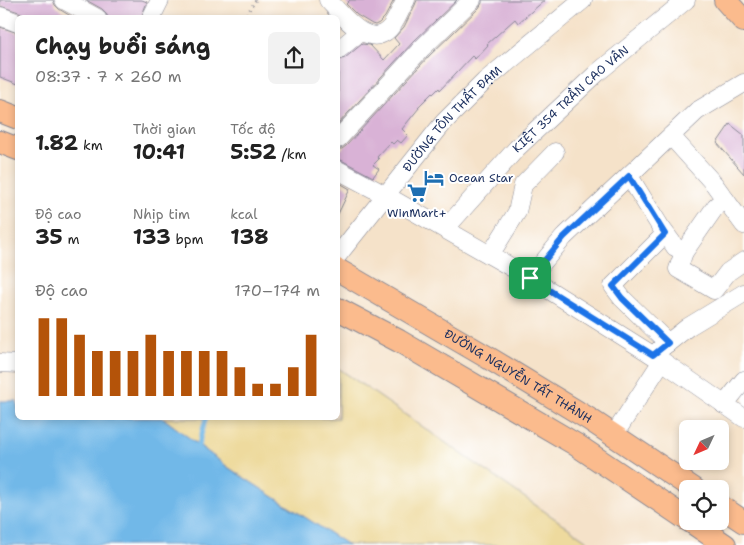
<!DOCTYPE html>
<html lang="vi">
<meta charset="utf-8">
<style>
body{margin:0;font-family:"Shantell Sans",sans-serif;background:#f2f2f2;color:#222;height:100vh;display:flex;flex-direction:column;font-size:19px;white-space:nowrap}
*{box-sizing:border-box;margin:0}
p{font-size:16px;color:#767676}
.icon{flex:none;width:28px;height:28px;fill:none;stroke:currentColor;stroke-width:2;stroke-linecap:round;stroke-linejoin:round}
.map{position:relative;flex:1;overflow:hidden}
.details{position:absolute;left:15px;top:15px;width:325px;height:405px;display:flex;flex-direction:column;background:#fff;border-radius:8px;box-shadow:0 2px 8px #0003}
.details>*{flex:none}
.needle{width:32px;rotate:226deg}
.tools{position:absolute;left:679px;top:420px;display:grid;gap:10px}
.tools a{display:grid;place-items:center;width:50px;height:50px;border-radius:8px;background:#fff;box-shadow:0 2px 8px #0003;font-size:25px}
.pin{position:absolute;display:grid;place-items:center;width:42px;height:42px;color:#fff;margin:-21px;border-radius:10px;box-shadow:0 2px 8px #0006}
.round{display:grid;place-items:center;flex:none;width:52px;height:52px;border-radius:8px;background:#f2f2f2}
.headline{display:flex;align-items:center;justify-content:space-between;height:85px;padding:0 20px}
h1{font-size:22px;font-weight:700;line-height:38px}
.stats{display:grid;grid-template-columns:repeat(3,1fr);gap:8px;height:85px;padding:5px 20px}
.stats div{display:grid;align-content:center}
.stats b{font-size:21px;font-weight:700}
.stats small{font-size:14px;font-weight:400}
.stats p{font-size:14px}
.chart{height:140px;padding:10px 20px}
.chart p{display:flex;justify-content:space-between}
.chart svg{width:100%;height:90px;margin-top:5px;stroke:#b45309;stroke-width:6}
.map>svg:first-child{display:block}
</style>
<div class="map">
<svg width="744" height="545" viewBox="0 0 744 545">
<rect width="100%" height="100%" fill="#fff"/>
<filter id="ink" filterUnits="userSpaceOnUse"><feTurbulence type="fractalNoise" baseFrequency=".02" numOctaves="2"/><feDisplacementMap in="SourceGraphic" scale="10" xChannelSelector="R" yChannelSelector="G"/><feConvolveMatrix kernelMatrix="1 2 1 2 8 2 1 2 1" color-interpolation-filters="sRGB"/></filter>
<filter id="wash" filterUnits="userSpaceOnUse"><feTurbulence type="fractalNoise" baseFrequency=".0096" numOctaves="4" result="noise"/><feDisplacementMap in="SourceGraphic" scale="20" xChannelSelector="R" yChannelSelector="G"/><feGaussianBlur stdDeviation="1.12" result="paint"/><feColorMatrix in="noise" values="0 0 0 0 0 0 0 0 0 0 0 0 0 0 0 0 0 1.4 0 .05"/><feComposite in="paint" operator="in"/></filter>
<g filter="url(#wash)">
<rect width="100%" height="100%" fill="#f5e2c9"/>
<path fill="#eeda9e" stroke="#84847e" d="M338 368 593 545H348L229 468 163 418H338Z"/>
<path fill="#71b8e8" stroke="#4674a3" d="M0 401H17L18 418H163L229 468 348 545H0Z"/>
<g fill="none" stroke-linecap="round" stroke-linejoin="round">
<path stroke="#71b8e8" stroke-width="4.5" d="M197 450 206 418"/>
</g>
<g id="blocks">
<path fill="#d9b2d6" d="M0 0H53L55 5 59 9 74 18H27L22 13 0 6Z
M86 0H142L147 2 141 18H108L106 13 102 9Z
M350 0H394L385 17 379 23 375 25 372 24 357 15 346 4Z
M417 0H457L414 41 338 124V60L345 58 362 44 370 45 384 60 399 44 394 38 404 27 415 5Z
M482 0H545L518 23 515 19 487 44 488 45 475 59 472 56 440 90 439 88 433 94 432 93 418 107 419 108 402 129 408 135 401 143 397 140 393 144 391 142 377 157 379 159 373 165 379 169 373 177 343 161 338 159V149H342L346 146 430 55 479 8 482 3Z
M0 27 18 33V84L0 77Z
M730 124 744 135V174L717 143Z
M338 182 350 189 338 214Z"/>
</g>
</g>
<g filter="url(#ink)">
<use href="#blocks" fill-opacity="0" stroke="#888894" stroke-width="1"/>
<g fill="none" stroke-linecap="round" stroke-linejoin="round">
<defs>
<g id="minor">
<path d="M64 0 97 18"/>
<path d="M328 0C343 16 372 55 393 24 398 17 401 8 406 0"/>
<path d="M0 16 18 23"/>
<path d="M151 18 160 0"/>
<path d="M338 50 360 32"/>
<path d="M671 136 714 184 744 225"/>
<path d="M338 139 422 48 472 0"/>
<path d="M338 170 385 195 530 278 662 361 744 418"/>
<path d="M629 176 660 226 671 241 675 247 684 252"/>
<path d="M725 199 716 206 684 252 678 269 714 290 728 272 744 261"/>
<path id="s1" d="M445 229 517 148 597 73 686 0"/>
<path d="M665 234 613 286 622 298 668 343"/>
<path id="s2" d="M338 255 444 122 485 81 583 0"/>
<path d="M490 255 517 212 523 185 555 152"/>
<path d="M530 278 564 237 697 111 744 83"/>
<path d="M659 350 688 327 744 293"/>
<path d="M0 363 18 364"/>
<path d="M724 405 744 380"/>
<path d="M614 435 662 361"/>
</g>
<g id="major">
<path d="M725 0 744 21"/>
<path d="M0 111 18 118"/>
<path d="M0 142 18 149"/>
<path id="s3" d="M338 270 487 357 589 419 694 489"/>
<path d="M338 309 399 341 575 444 688 520"/>
<path d="M720 506 744 522"/>
<path d="M690 521 725 545"/>
</g>
</defs>
<use href="#minor" stroke="#888894" stroke-width="19"/>
<use href="#major" stroke="#888894" stroke-width="24"/>
<path stroke="#888894" stroke-width="2.5" stroke-dasharray="1 4" stroke-linecap="butt" d="M244 18 256 0"/>
<use href="#minor" stroke="#fff" stroke-width="18"/>
<use href="#major" stroke="#fbbb8d" stroke-width="22"/>
</g>
</g>
<g fill="none" stroke-linecap="round" stroke-linejoin="round" filter="url(#ink)">
<defs>
<path id="route" d="M629 176 665 234 613 286 622 298 668 343 653 355 530 278 564 237Z"/>
</defs>
<use href="#route" stroke="#fff" stroke-width="10"/>
<use href="#route" stroke="#1a73e8" stroke-width="6"/>
</g>
<defs>
<symbol id="hotel-bare" viewBox="-9 -9 18 18"><path d="M-6-4.5h1.5V1H6V5H4.5V3h-9V5H-6ZM-4 0a1.8 1.8 0 1 1 3.6 0ZM.5 0V-2.5h3Q6-2.5 6 0Z" fill="#1f6fb2" stroke="#fff" stroke-width="2.5" paint-order="stroke"/></symbol>
<symbol id="supermarket-bare" viewBox="-9 -9 18 18"><path d="M-6-5.5h2.5l.6 2H6L4.5 2H-2.5L-4.4-4H-6ZM-1.5 3.2a1.3 1.3 0 1 0 .1 0ZM3 3.2a1.3 1.3 0 1 0 .1 0Z" fill="#1f6fb2" stroke="#fff" stroke-width="2.5" paint-order="stroke"/></symbol>
</defs>
<g fill-rule="evenodd">
<use href="#hotel-bare" x="420" y="164" width="28" height="28"/>
<use href="#supermarket-bare" x="403" y="179" width="28" height="28"/>
</g>
<g text-anchor="middle" stroke-width="4" stroke-linejoin="round" paint-order="stroke">
<g font-size="12" fill="#1b2f5e" stroke="#fff">
<text dy="4" stroke="none"><textPath href="#s1" startOffset="181">KIỆT 354 TRẦN CAO VÂN</textPath></text>
<text dy="4" stroke="none"><textPath href="#s2" startOffset="178">ĐƯỜNG TÔN THẤT ĐẠM</textPath></text>
<text dy="4" stroke="none"><textPath href="#s3" startOffset="209">ĐƯỜNG NGUYỄN TẤT THÀNH</textPath></text>
</g>
<g font-size="12" fill="#1b2f5e" stroke="#fff" text-anchor="start">
<text x="449" y="182">Ocean Star</text>
<text x="417" y="217" text-anchor="middle">WinMart+</text>
</g>
</g>
</svg>
<div class="tools">
<a><svg class="needle" viewBox="-14 -14 28 28"><path d="M0-13l5 13h-10z" fill="#e53935"/><path d="M0 13l5-13h-10z" fill="#767676"/></svg></a>
<a><svg class="icon" aria-label="locate" viewBox="0 0 24 24"><circle cx="12" cy="12" r="6"/><path d="M12 2v4M12 18v4M2 12h4M18 12h4"/></svg></a>
</div>
<div class="pin" style="left:530px;top:278px;background:#1e9e55"><svg class="icon" aria-label="arrive" viewBox="0 0 24 24"><path d="M6 21V4h12l-3 4 3 4H6"/></svg></div>
<section class="details">
<div class="headline"><div><h1>Chạy buổi sáng</h1><p>08:37 · 7 × 260 m</p></div><a class="round"><svg class="icon" aria-label="share" viewBox="0 0 24 24"><path d="M12 15V3M7 8l5-5 5 5M5 13v7h14v-7"/></svg></a></div>
<div class="stats">
<div><b>1.82<small> km</small></b></div>
<div><p>Thời gian</p><b>10:41</b></div>
<div><p>Tốc độ</p><b>5:52<small> /km</small></b></div>
</div>
<div class="stats">
<div><p>Độ cao</p><b>35<small> m</small></b></div>
<div><p>Nhịp tim</p><b>133<small> bpm</small></b></div>
<div><p>kcal</p><b>138</b></div>
</div>
<div class="chart"><p><span>Độ cao</span>170–174 m</p>
<svg viewBox="0 0 160 44" preserveAspectRatio="none"><path d="M5 44V6M15 44V6M25 44V14M35 44V22M45 44V22M55 44V22M65 44V14M75 44V22M85 44V22M95 44V22M105 44V22M115 44V30M125 44V38M135 44V38M145 44V30M155 44V14"/></svg>
</div>
</section>
</div>
